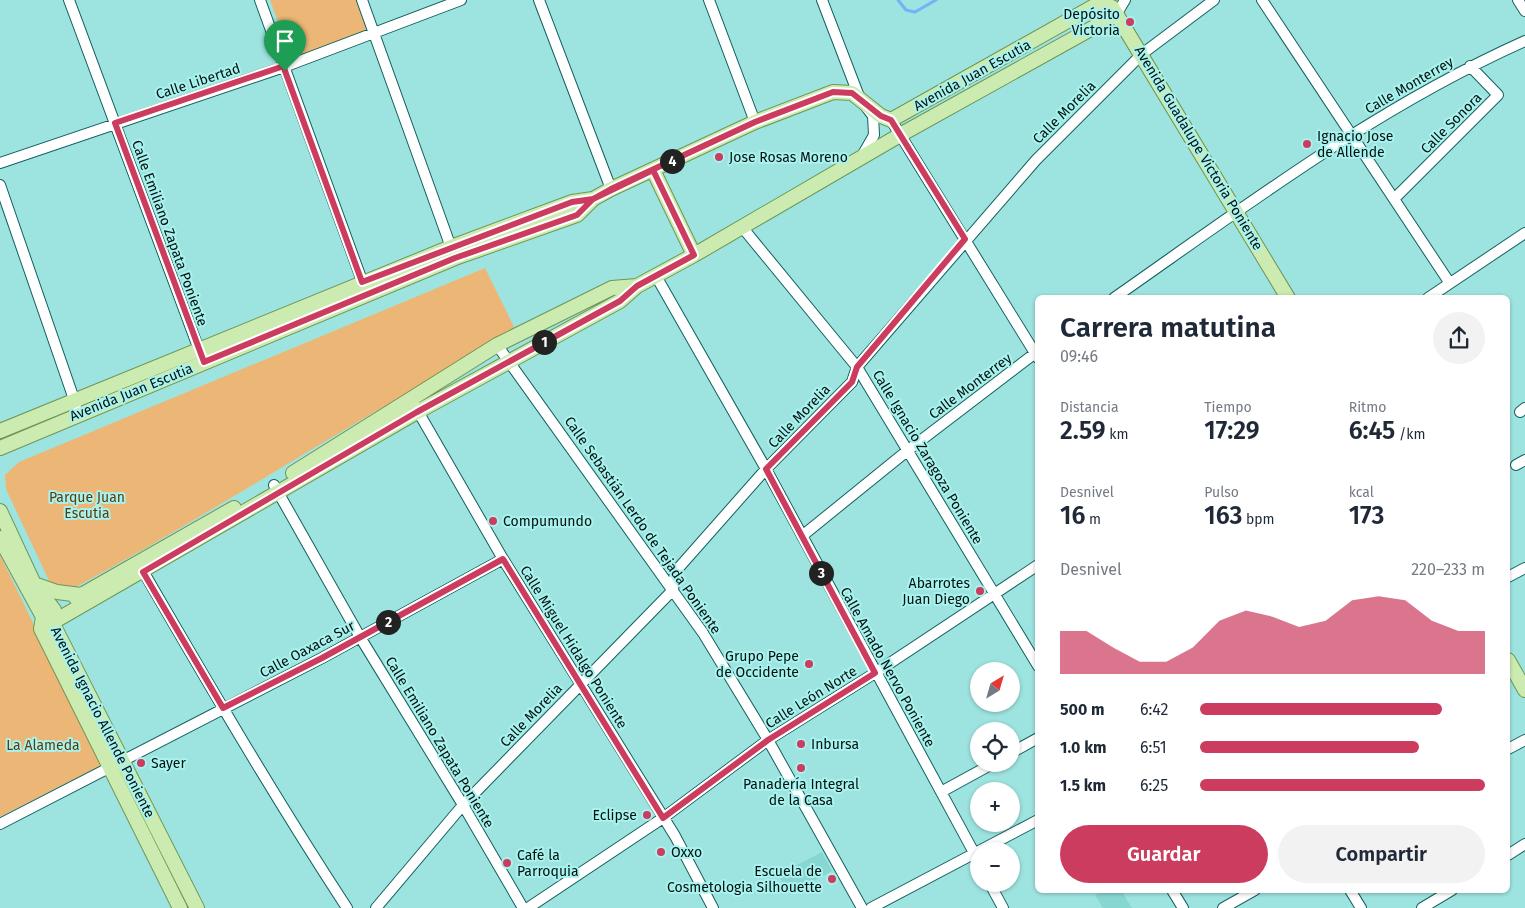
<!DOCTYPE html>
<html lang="es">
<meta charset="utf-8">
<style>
body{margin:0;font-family:"Fira Sans",sans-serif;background:#f2f2f3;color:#1f2937;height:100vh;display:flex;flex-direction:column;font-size:19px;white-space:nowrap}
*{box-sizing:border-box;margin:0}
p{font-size:16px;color:#747a83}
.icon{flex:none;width:28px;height:28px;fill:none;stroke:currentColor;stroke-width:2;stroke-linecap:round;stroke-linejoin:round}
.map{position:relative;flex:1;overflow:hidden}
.sheet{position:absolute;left:1035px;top:295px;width:475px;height:598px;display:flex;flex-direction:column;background:#fff;border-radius:8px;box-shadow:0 1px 4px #0004}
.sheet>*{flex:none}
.needle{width:32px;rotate:37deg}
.buttons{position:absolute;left:970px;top:662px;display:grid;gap:10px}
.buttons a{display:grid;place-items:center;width:50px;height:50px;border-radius:50%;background:#fff;box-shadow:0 1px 4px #0004;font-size:25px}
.pin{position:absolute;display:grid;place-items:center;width:42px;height:42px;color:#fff;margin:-51px -21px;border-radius:50% 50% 50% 0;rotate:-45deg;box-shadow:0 0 5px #0007}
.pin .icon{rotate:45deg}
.km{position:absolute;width:25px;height:25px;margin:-12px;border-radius:50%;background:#222;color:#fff;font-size:14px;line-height:25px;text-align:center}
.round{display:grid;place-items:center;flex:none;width:52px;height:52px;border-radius:26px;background:#f2f2f3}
.head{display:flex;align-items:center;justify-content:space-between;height:85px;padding:0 25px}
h1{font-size:28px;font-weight:600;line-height:38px}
.stats{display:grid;grid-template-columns:repeat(3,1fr);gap:8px;height:85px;padding:5px 25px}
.stats div{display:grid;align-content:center}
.stats b{font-size:25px;font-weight:600}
.stats small{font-size:14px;font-weight:400}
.stats p{font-size:14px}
.chart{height:140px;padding:10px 25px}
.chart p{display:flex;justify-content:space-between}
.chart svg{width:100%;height:90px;margin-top:5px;fill:#cb3c5e;opacity:.7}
.cta{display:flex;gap:10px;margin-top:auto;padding:10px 25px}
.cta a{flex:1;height:58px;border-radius:30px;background:#cb3c5e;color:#fff;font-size:20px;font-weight:600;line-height:58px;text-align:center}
.cta a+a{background:#f2f2f3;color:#1f2937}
ul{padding:0 25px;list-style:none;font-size:16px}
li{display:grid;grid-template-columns:80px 60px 1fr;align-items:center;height:38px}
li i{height:12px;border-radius:6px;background:#cb3c5e}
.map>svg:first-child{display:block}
</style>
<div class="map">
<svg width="1525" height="908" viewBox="0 0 1525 908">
<rect width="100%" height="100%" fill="#9de4e0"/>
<path fill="#86d6d2" d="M822 852 832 871 790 894 778 875Z
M1105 890H1121L1132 908H1103L1095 895Z"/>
<path fill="#ecb776" d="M270 0H361L370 26 366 32 298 58 287 47Z
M485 268 516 331C367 412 225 506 76 587L71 590 51 585 6 489 5 475 19 462Z
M0 555 102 765 0 817Z"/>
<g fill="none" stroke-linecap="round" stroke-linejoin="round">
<path stroke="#71b2f8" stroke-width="3" d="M898 0 906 10 915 12 936 0"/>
<defs>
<path id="minor" d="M69 0 201 355
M260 0 365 289
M362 0 453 253
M539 0 611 189
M709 0 755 122
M822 0 860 99 873 116 874 135 862 156
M1262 0 1449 282
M1518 0 1525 11
M1116 15 1125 0
M891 120 1038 358
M0 163 284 67 461 0
M0 185 76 405
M1394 199 1498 95 1470 66
M742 227 857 367 1038 666
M656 276 766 469 979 862
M1114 298C1247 205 1377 107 1525 41
M1428 298 1525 233
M497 345 703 633 768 740 862 908
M412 401 503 559 675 836 713 908
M1520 412 1525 408
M1516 465 1525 460
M274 485 360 637 463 805 523 908
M802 536 907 451 1038 351
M143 564V571C209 685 275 798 347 908
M1508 577 1525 568
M1508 749 1525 740
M1011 753 1038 738
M941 792 992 764
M0 824 322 658 503 559
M979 851 1038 820
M1508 855 1525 844
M990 884 1003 908
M1172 890 1183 908
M1350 890 1361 908
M376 908 463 805 673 590 675 572 766 469 852 382 857 367 1036 160 1142 54 1214 0
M528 908 663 818 768 740 875 673 1038 565
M871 908 979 851
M1223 908 1255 890
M1422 908 1452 890"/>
<path id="major" d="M1112 7 1288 298
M653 170 694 255
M0 431 451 247 572 202 593 199
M0 448 455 258 577 215 593 199 611 189 755 122 833 92 852 93 881 116 891 120 1105 0
M293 473 497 345 612 288 637 286
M0 511 34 584 54 610 52 622 197 908
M0 538 43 617 41 629 180 908
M34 584 57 592 81 595
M76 598 234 508
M41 629 417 412 620 301 637 286 694 255 900 135 1116 15
M1508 660 1525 690"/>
</defs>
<use href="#minor" stroke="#12605e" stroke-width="12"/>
<use href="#major" stroke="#6e9656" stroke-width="16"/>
<use href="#minor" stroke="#fff" stroke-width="10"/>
<use href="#major" stroke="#ccebb0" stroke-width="14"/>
</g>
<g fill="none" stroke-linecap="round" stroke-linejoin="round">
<defs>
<path id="route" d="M285 71 362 282 572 202 593 199 653 170 694 255 637 286 620 301 417 412 143 572 223 708 322 658 503 559 663 818 768 740 875 673 766 469 852 382 857 367 965 239 891 120 881 116 852 93 833 92 755 122 611 189 593 199 577 215 455 258 204 362 115 123 284 66 285 71"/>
</defs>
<use href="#route" stroke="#fff" stroke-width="10"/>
<use href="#route" stroke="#cb3c5e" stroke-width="6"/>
</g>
<g fill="#cb3c5e" stroke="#aaf2ed" stroke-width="2">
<circle cx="1130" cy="22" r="5"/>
<circle cx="1307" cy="144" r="5"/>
<circle cx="719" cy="157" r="5"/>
<circle cx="493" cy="521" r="5"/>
<circle cx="980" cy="591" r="5"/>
<circle cx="809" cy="664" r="5"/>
<circle cx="801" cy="744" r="5"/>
<circle cx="141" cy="763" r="5"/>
<circle cx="801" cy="768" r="5"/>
<circle cx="647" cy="815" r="5"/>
<circle cx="661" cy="852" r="5"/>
<circle cx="507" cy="863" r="5"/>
<circle cx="832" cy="879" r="5"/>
</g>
<g text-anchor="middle" stroke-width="4" stroke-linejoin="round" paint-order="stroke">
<g font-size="14" fill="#001211" stroke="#aaf2ed" text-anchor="start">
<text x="1120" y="19" text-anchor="end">Depósito<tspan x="1120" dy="16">Victoria</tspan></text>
<text x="1317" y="141">Ignacio Jose<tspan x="1317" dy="16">de Allende</tspan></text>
<text x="729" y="162">Jose Rosas Moreno</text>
<text x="503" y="526">Compumundo</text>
<text x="970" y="588" text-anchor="end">Abarrotes<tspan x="970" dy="16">Juan Diego</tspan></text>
<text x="799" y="661" text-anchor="end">Grupo Pepe<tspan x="799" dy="16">de Occidente</tspan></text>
<text x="811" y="749">Inbursa</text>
<text x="151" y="768">Sayer</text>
<text x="801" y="789" text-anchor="middle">Panadería Integral<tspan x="801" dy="16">de la Casa</tspan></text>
<text x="637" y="820" text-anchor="end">Eclipse</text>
<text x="671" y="857">Oxxo</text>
<text x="517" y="860">Café la<tspan x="517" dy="16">Parroquia</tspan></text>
<text x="822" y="876" text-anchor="end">Escuela de<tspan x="822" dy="16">Cosmetologia Silhouette</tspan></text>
</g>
<g font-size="14" fill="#001211" stroke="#aaf2ed">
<text transform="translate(972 75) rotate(-29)" y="5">Avenida Juan Escutia</text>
<text transform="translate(198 81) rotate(-18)" y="5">Calle Libertad</text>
<text transform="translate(1409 85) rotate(-30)" y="5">Calle Monterrey</text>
<text transform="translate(1064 112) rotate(-45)" y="5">Calle Morelia</text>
<text transform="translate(1451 123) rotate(-45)" y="5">Calle Sonora</text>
<text transform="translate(1199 148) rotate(59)" y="5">Avenida Guadalupe Victoria Poniente</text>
<text transform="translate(170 233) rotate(70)" y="5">Calle Emiliano Zapata Poniente</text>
<text transform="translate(970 386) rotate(-37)" y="5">Calle Monterrey</text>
<text transform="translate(131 392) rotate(-22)" y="5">Avenida Juan Escutia</text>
<text transform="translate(799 416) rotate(-46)" y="5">Calle Morelia</text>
<text transform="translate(928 457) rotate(59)" y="5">Calle Ignacio Zaragoza Poniente</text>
<text transform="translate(643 525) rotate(55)" y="5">Calle Sebastián Lerdo de Tejada Poniente</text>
<text transform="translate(574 647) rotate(58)" y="5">Calle Miguel Hidalgo Poniente</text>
<text transform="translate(307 649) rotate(-28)" y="5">Calle Oaxaca Sur</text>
<text transform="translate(888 667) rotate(61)" y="5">Calle Amado Nervo Poniente</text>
<text transform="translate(811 697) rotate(-32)" y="5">Calle León Norte</text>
<text transform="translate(531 715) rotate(-46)" y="5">Calle Morelia</text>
<text transform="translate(103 722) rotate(63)" y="5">Avenida Ignacio Allende Poniente</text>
<text transform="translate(440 742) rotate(59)" y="5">Calle Emiliano Zapata Poniente</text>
</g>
<g font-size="14" fill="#5a3b0e" stroke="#aaf2ed">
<text x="87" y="502">Parque Juan<tspan x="87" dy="16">Escutia</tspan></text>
<text x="43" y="750">La Alameda</text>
</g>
</g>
</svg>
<div class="buttons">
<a><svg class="needle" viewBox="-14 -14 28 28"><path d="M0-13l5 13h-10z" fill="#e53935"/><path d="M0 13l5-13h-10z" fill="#747a83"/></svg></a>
<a><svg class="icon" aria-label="locate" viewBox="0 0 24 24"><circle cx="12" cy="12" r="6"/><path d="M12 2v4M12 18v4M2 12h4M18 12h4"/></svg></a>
<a>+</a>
<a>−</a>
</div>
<div class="pin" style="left:285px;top:71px;background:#1e9e55"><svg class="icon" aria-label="arrive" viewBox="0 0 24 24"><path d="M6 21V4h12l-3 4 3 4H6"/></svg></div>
<b class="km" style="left:544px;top:342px">1</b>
<b class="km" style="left:388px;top:622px">2</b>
<b class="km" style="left:821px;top:573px">3</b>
<b class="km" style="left:672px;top:161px">4</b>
<section class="sheet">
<div class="head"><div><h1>Carrera matutina</h1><p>09:46</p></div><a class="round"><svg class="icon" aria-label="share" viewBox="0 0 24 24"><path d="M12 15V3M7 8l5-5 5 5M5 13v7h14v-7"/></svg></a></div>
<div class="stats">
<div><p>Distancia</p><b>2.59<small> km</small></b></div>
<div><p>Tiempo</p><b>17:29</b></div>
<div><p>Ritmo</p><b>6:45<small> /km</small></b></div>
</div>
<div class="stats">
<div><p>Desnivel</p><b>16<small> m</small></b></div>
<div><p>Pulso</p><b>163<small> bpm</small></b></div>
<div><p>kcal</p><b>173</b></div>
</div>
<div class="chart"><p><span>Desnivel</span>220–233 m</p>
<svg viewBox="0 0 160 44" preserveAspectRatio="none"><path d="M0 44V23L10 23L20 31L30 38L40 38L50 31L60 18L70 13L80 16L90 21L100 18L110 8L120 6L130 8L140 18L150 23L160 23V44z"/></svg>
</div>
<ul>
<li><b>500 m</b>6:42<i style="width:85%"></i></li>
<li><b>1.0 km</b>6:51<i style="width:77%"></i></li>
<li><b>1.5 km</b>6:25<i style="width:100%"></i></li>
</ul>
<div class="cta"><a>Guardar</a><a>Compartir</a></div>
</section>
</div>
